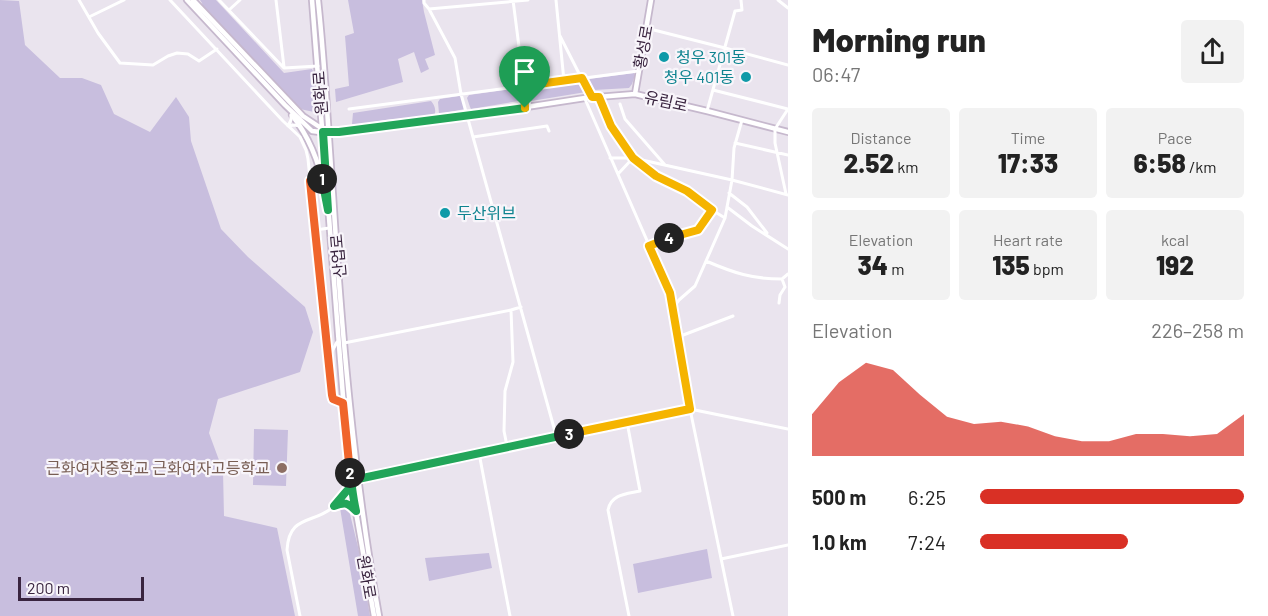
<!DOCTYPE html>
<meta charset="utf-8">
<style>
body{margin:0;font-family:Barlow,"Noto Sans KR",sans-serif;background:#f2f2f2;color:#222;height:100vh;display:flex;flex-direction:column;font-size:22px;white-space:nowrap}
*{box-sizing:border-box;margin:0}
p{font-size:20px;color:#767676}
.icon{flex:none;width:33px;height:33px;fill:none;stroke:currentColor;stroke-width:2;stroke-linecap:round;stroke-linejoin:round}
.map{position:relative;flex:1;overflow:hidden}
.panel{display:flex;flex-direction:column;background:#fff;width:480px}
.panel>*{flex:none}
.scale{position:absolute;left:18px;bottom:15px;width:126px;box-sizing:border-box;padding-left:6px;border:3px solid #39243f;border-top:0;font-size:16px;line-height:21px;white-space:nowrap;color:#39243f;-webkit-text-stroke:4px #f8f5fa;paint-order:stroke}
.pin{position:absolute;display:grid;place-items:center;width:51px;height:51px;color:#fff;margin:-62px -26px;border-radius:50% 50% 50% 0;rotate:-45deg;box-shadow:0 0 6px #0007}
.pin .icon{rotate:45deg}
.km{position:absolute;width:30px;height:30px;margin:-15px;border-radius:50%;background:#222;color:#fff;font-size:16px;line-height:30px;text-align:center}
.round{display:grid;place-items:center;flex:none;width:63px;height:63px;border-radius:6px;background:#f2f2f2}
.overview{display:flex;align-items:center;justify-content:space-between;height:102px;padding:0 24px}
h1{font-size:33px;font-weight:800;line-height:45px}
.stats{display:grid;grid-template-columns:repeat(3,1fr);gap:9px;height:102px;padding:6px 24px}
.stats div{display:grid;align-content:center;border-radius:6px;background:#f2f2f2;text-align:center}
.stats b{font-size:26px;font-weight:800}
.stats small{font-size:16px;font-weight:400}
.stats p{font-size:16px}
.chart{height:168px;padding:12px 24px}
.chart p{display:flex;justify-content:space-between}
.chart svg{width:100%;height:108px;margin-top:6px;fill:#d93025;opacity:.7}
ul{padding:0 24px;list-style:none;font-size:20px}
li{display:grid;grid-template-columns:96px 72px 1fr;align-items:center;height:45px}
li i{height:15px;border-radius:8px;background:#d93025}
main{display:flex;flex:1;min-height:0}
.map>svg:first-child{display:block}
</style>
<main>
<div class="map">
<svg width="788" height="616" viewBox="0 0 788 616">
<rect width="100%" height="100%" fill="#eae4ee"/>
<path fill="#c8bede" d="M0 0 19 1 25 45 60 78H82L101 85 114 114 150 132 176 97 189 117 191 141 221 229 248 257 305 307 313 332 300 372 218 399 209 433 223 471 224 516 277 528 295 616H0Z
M200 0H216L284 73 312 69 313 71 317 109 314 112 300 109 203 8 202 3Z
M348 0H422L424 12 435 55 425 59 429 69 421 73 414 52 398 59 403 82 336 102 335 89 349 86 345 36 354 33Z
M634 73 635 75 632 84 629 88 594 90 588 81 589 79Z
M582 80 586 92 531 101 529 100V87Z
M520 88H523L524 100 471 109 470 107 467 98 469 95Z
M459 96 462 97 465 109 439 114 438 102 440 99Z
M431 101C434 104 437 111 434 115L398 121 392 119 354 125 352 124 353 113Z
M254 429 288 430 286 486 253 485Z
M342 506 349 510 359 551 370 616H358L340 508Z
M707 549 712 578 638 593 633 564Z
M489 553 492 568 429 581 425 558Z"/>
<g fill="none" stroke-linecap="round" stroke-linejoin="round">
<defs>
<path id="secondary" d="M187 0 285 105 312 131 328 133 339 132 468 116 585 98 635 94 707 111 788 132
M193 0 303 116 324 130
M312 0 346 435 353 495 374 616
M318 0C325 65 328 130 333 195 342 336 354 477 379 616
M635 94 651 0
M292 115C309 137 319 161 324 189"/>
</defs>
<use href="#secondary" stroke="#c6b8cd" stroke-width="8"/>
<path stroke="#fff" stroke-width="3" d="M79 0 98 33 120 63 153 65 168 56 177 53 188 54 199 61 217 49
M170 0 283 121 300 137 306 150 308 159 332 395 333 399 343 403
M219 0 284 68 318 66
M276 0 284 67
M424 0V3L429 9 455 58 461 94 556 435
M513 0 524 86 525 108
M556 0 564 81
M778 0 788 8
M429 9 528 0
M229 10 240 0
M89 17 124 0
M646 28 725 48 788 65
M560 36 591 97
M713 90 788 109
M599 97 611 126 633 158 656 176 687 191 707 207 725 218
M585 99 670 293 690 409 733 616
M620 104 625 119 665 165
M349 109 638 71
M707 111 735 11 742 10 741 0
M291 115V120L288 126 294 125 300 126
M473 137 547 126 549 131
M735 143 788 155
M610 158H633L732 180 788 195
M618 174 633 158
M310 181 322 179
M729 193 747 207 767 233
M786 194 775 143V129L788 109
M727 207 752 226 788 249
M316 230 329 228
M649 246 697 230 712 210
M706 261C734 273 752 279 782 279L788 274
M779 303 780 295 785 287 782 279
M673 308 679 300 695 286 725 218 732 180 734 148 742 120
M678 337 733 316
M344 343 511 310
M328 359 337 342
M627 422 640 491C627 494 611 494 608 510L629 616
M507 446 504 431 505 391 513 362 511 310 521 307
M479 453 510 616
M336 506C345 502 348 504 355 511
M721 559 788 545
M300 616 287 550C289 515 312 524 332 508 338 503 342 495 347 489 350 486 354 482 358 479L556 436 690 409 788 429"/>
<use href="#secondary" stroke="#fff" stroke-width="4.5"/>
</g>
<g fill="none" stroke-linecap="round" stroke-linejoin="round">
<defs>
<path id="split-1" d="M322 179 328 210 323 132H339L525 108"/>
<path id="split-2" d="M322 179 310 181 332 395 333 399 343 403 350 473"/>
<path id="split-3" d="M350 473V474C352 486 353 498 356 511 347 502 345 502 334 506 342 496 349 488 358 479L569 434"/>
<path id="split-4" d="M569 434 690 409 670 293 649 246 669 238"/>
<path id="split-5" d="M525 108 524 86 582 78 592 97H599L611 126 633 158 656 176 687 191 712 210 698 230 669 238"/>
</defs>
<use href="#split-1" stroke="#fff" stroke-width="12"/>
<use href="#split-2" stroke="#fff" stroke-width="12"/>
<use href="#split-3" stroke="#fff" stroke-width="12"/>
<use href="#split-4" stroke="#fff" stroke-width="12"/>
<use href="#split-5" stroke="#fff" stroke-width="12"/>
<use href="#split-1" stroke="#22a559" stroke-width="8"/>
<use href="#split-2" stroke="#f0652b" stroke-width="8"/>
<use href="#split-3" stroke="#22a559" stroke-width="8"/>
<use href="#split-4" stroke="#f5b400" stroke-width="8"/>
<use href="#split-5" stroke="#f5b400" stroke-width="8"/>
</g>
<g fill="#0f9aa8" stroke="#f8f5fa" stroke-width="2">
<circle cx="664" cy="57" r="6"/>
<circle cx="746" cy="77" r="6"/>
<circle cx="445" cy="213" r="6"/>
</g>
<circle fill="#8d6e63" stroke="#f8f5fa" stroke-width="2" cx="282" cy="468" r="6"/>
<g text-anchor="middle" stroke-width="4.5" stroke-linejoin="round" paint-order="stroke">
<g font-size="16" fill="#39243f" stroke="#f8f5fa">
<text transform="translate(643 47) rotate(-80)" y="6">황성로</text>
<text transform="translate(320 93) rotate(-94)" y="6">원화로</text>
<text transform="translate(666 101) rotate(13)" y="6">유림로</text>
<text transform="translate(338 256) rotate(-95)" y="6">산업로</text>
<text transform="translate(367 577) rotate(80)" y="6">원화로</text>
</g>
<g font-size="16" fill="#0d838f" stroke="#f8f5fa" text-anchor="start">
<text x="676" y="63">청우 301동</text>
<text x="734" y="83" text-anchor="end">청우 401동</text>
<text x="457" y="219">두산위브</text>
</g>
<g font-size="16" fill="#785e54" stroke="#f8f5fa" text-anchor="end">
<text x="270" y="474">근화여자중학교 근화여자고등학교</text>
</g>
</g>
</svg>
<div class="scale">200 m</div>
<div class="pin" style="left:525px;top:108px;background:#1e9e55"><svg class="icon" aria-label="arrive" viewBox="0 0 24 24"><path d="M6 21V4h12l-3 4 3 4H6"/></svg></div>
<b class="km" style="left:322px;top:179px">1</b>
<b class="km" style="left:350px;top:473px">2</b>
<b class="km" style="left:569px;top:434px">3</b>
<b class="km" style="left:669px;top:238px">4</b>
</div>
<section class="panel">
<div class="overview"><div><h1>Morning run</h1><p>06:47</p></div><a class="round"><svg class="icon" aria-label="share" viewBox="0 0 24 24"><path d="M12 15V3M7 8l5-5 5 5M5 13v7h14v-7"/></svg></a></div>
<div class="stats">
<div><p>Distance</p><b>2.52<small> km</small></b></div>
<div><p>Time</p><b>17:33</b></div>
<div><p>Pace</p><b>6:58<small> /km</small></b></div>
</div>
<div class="stats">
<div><p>Elevation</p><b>34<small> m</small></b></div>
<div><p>Heart rate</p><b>135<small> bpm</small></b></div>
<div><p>kcal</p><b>192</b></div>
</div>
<div class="chart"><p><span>Elevation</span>226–258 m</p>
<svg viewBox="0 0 160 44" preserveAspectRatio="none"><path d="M0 44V27L10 14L20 6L30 9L40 19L50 28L60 31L70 30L80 32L90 36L100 38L110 38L120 35L130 35L140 36L150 35L160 27V44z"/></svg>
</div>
<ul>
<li><b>500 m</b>6:25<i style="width:100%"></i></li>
<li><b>1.0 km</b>7:24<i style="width:56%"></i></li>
</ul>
</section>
</main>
